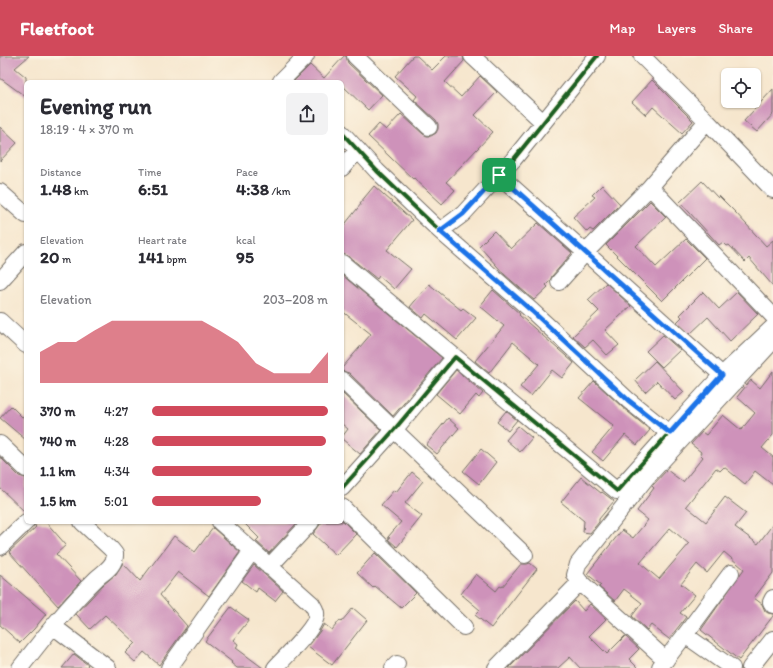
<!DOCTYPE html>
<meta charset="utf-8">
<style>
body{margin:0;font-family:Itim,sans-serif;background:#f2f2f3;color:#2b2b33;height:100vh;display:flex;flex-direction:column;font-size:15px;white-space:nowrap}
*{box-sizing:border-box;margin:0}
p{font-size:13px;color:#7c7c81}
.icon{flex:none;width:22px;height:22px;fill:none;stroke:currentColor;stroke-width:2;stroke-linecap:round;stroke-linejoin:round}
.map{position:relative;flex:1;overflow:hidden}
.panel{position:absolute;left:24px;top:24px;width:320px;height:444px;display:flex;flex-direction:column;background:#fff;border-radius:6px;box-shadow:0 1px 3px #0004}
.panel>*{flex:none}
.tools{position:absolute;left:721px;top:12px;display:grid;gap:8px}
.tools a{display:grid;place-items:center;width:40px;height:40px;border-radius:6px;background:#fff;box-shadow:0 1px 3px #0004;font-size:20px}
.pin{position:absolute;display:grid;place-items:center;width:34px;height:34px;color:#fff;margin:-17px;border-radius:8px;box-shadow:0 2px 6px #0006}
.round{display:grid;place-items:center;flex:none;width:42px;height:42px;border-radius:6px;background:#f2f2f3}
.summary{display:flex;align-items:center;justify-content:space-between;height:68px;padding:0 16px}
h1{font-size:22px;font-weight:700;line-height:30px}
.metrics{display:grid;grid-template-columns:repeat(3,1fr);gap:6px;height:68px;padding:4px 16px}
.metrics div{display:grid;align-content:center}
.metrics b{font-size:17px;font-weight:700}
.metrics small{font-size:11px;font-weight:400}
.metrics p{font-size:11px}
.chart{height:112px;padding:8px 16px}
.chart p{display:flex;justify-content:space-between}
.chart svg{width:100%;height:72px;margin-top:4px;fill:#d1495b;opacity:.7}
ul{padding:0 16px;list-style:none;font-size:13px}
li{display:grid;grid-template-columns:64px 48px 1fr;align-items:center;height:30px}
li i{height:10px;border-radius:5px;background:#d1495b}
header{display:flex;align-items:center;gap:24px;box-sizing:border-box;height:56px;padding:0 20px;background:#d1495b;color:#fff}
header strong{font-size:19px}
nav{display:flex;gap:22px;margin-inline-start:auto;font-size:14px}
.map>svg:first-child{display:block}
</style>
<header>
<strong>Fleetfoot</strong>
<nav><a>Map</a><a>Layers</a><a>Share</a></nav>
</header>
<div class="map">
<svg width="773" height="612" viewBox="0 0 773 612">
<rect width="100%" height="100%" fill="#fcf5e5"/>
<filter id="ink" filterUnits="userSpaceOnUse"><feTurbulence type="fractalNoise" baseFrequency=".025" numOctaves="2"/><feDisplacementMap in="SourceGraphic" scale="8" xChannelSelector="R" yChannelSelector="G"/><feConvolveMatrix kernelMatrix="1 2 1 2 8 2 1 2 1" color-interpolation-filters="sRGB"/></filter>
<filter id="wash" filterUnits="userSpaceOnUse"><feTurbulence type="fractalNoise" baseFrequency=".012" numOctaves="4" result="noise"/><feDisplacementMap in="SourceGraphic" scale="16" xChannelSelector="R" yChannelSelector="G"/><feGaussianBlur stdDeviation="0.9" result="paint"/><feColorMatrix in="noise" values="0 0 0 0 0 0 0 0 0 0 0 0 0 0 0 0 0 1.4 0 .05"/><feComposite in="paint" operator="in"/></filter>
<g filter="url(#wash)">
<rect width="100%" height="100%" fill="#f6e6cd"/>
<g id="blocks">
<path fill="#ce92ba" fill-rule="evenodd" d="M0 0H29L15 12 26 21V41L0 22Z
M344 0H346L348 7 382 39 368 54 342 29V26H293L310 9 324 22Z
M413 0H417L432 14 446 0H463L464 5 445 26 461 41 480 20 497 36 475 59 493 76 446 126 455 134 442 148 414 122 413 123 368 80 379 68 386 74 401 58 423 78 427 80H431L436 77 438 73V68L436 64 414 44 417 40 395 20Z
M652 24 693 65 682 77 653 51 646 59 632 46Z
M773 33V58L757 76 744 65Z
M0 71 17 87 0 105Z
M702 125 718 142 719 140 736 157 766 190 773 184V230L749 202 745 206 729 189 727 190 723 186 719 189 680 146Z
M602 129 620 148 593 175 590 173 587 176 573 161 595 141 592 139Z
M374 130 412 164 387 194 411 213 394 233 379 220 377 223 348 200 342 198V172L361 148 360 147Z
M650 145 666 161 636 190 656 211 686 183 705 202 662 245 606 189Z
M538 167 572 197 552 220 550 225 546 229 548 231 534 244 505 219 479 190 494 175 511 193Z
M342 219 442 302 393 360 349 317 342 315V312L371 278 342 255Z
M606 227 631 250 605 274 619 289 607 299 593 284 585 291 573 280 599 255 588 244Z
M429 228 461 254 463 252 476 262 457 284 426 258 423 262 410 251Z
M493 234 520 258 519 259 574 307 562 322 552 314 531 340 520 331 539 308 513 286 489 317 475 305 504 270 480 250Z
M703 236 719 253 737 236 758 258 730 285 708 261 690 278 677 266 682 261 680 259Z
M663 279 680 294 662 311 646 295Z
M655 305 684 336 675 344 657 325 645 336 635 324Z
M456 314 483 337 479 342 476 339 460 358 436 338Z
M773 315V379L762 392 773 401V429L755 415 745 428 724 411 720 415 716 412 686 450 706 466 725 441 746 457 735 471 758 488 773 468V517L754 542 762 548 765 555 768 557 773 558V560L739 604 701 574 744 513 724 496 707 517 697 508 681 528 695 539 680 557 686 561 669 583 651 569 647 574 632 560 642 547 624 533 615 545 599 531 601 529 587 518 622 474 633 482 648 464 637 455 654 432 652 430 667 414 683 426 703 401 700 398 701 396 691 388 702 376 706 379 723 359 741 374 755 357 737 341 751 324 760 332ZM670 472 689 488 659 523 640 507Z
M594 325 622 351 650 374 637 389 625 379 603 405 592 396 614 370 579 342Z
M342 337 381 374 360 398 342 383V381L348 373 342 368Z
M11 350 26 365V384L0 362Z
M506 355 517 364 508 375 497 366Z
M448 362 459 372 437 398 426 389Z
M518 370 532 382 520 396 506 384Z
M481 393 496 406 479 428 463 415Z
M0 401 19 420 26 422V457L0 432Z
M412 416 423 425 405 447 422 460 397 491 388 483 390 482 388 481 401 466 381 449 394 434 396 436Z
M581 421 601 437 602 436 614 445 599 463V466L590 477 583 476 584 465 561 446Z
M342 464 356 478 336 499 313 478 322 466H342Z
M35 466H46L66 489 56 498 81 525 58 550 9 496 36 471 35 470Z
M243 466H294L296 468 269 497 256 485 259 482Z
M213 472 240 496 209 540 178 516 160 539 187 570 159 609 144 596 135 606 125 597 135 587 105 559 90 573 76 558 103 529 116 518 123 507 140 525 174 480 195 496Z
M375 497 416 537 401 552 375 530 373 532 357 517Z
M530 507 537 513 491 572 475 559 480 554 461 538 476 518 496 535 500 530 502 531 521 508H527Z
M254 509 283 535 275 545 258 532 256 536 242 525Z
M0 519 46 558 34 573 20 587 0 569Z
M575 545 584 555 590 548 606 563 589 580 607 598 625 580 639 593 629 603 638 612H580L570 601 558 612H509Z
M231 551 249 564 233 584 238 588 236 592 263 612H237L231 607 232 606 205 585Z
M353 552 367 564 332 609 308 591 320 575 324 568 332 574 340 564 341 566Z
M74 598 88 609 85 612H62Z"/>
</g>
</g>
<g filter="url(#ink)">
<use href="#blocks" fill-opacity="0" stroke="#726c64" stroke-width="1"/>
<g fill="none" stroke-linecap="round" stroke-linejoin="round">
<defs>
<path id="street" d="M355 0 429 71
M472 0 543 66
M281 25 306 0
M707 65 773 134
M342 77 377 115 440 175 463 158 513 104 597 0
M342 112 358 94
M499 119 722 319 773 271
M650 131 773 260
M0 136 26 159
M440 175 532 255 628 344 669 377 722 319
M342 207 455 301
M0 225 26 196
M559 226 585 197 650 131 707 65 642 0
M0 265 26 289
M342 324 525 499
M0 388 26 413
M342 432 394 374 455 301 617 435 669 377
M342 451 464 571
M220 466 312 548C313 550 316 554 316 557 319 569 284 602 275 612
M0 491 26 466
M269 511 311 466
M580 526 575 519 578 508 646 422 773 285
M773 542 771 546 773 549
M53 570 108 612
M685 579 731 517
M660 611 685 579 732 612
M20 612C44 581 69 549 97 522 104 516 116 509 115 498L111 493 82 466
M169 612 252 495
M393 612 397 608
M496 612 580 526 666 604
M750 612 773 583"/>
</defs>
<use href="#street" stroke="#726c64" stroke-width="18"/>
<use href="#street" stroke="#fff" stroke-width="16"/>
<defs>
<path id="cycleway" d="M342 77 377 115 440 175 463 158 513 104 597 0
M440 175 532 255 628 344 669 377 722 319
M342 432 394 374 455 301 617 435 669 377"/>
</defs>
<use href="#cycleway" stroke="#fcf5e5" stroke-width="6"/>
<use href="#cycleway" stroke="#1b5e20" stroke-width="4"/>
</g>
</g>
<g fill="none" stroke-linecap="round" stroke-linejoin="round" filter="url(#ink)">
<defs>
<path id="route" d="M499 119 722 319 670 377 628 344 532 255 440 175 463 158Z"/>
</defs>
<use href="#route" stroke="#fff" stroke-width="8"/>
<use href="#route" stroke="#1a73e8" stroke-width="5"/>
</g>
</svg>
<div class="tools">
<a><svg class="icon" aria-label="locate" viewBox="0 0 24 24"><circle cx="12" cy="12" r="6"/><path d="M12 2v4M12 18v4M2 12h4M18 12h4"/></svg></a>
</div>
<div class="pin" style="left:499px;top:119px;background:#1e9e55"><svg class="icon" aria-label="arrive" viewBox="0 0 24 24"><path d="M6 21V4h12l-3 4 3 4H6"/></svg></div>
<section class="panel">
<div class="summary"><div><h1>Evening run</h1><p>18:19 · 4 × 370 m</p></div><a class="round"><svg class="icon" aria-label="share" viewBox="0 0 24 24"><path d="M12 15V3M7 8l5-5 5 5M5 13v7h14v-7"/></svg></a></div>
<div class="metrics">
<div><p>Distance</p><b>1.48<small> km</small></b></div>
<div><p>Time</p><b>6:51</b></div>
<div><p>Pace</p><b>4:38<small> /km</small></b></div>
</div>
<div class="metrics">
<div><p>Elevation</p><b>20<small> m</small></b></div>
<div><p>Heart rate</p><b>141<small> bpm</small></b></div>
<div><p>kcal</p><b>95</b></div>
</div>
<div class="chart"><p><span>Elevation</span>203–208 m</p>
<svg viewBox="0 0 160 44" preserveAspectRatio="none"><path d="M0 44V25L10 19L20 19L30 12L40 6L50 6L60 6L70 6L80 6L90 6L100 12L110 19L120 32L130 38L140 38L150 38L160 25V44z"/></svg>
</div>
<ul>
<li><b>370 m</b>4:27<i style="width:100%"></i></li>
<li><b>740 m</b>4:28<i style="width:99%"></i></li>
<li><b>1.1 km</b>4:34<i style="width:91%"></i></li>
<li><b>1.5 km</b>5:01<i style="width:62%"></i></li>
</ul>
</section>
</div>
